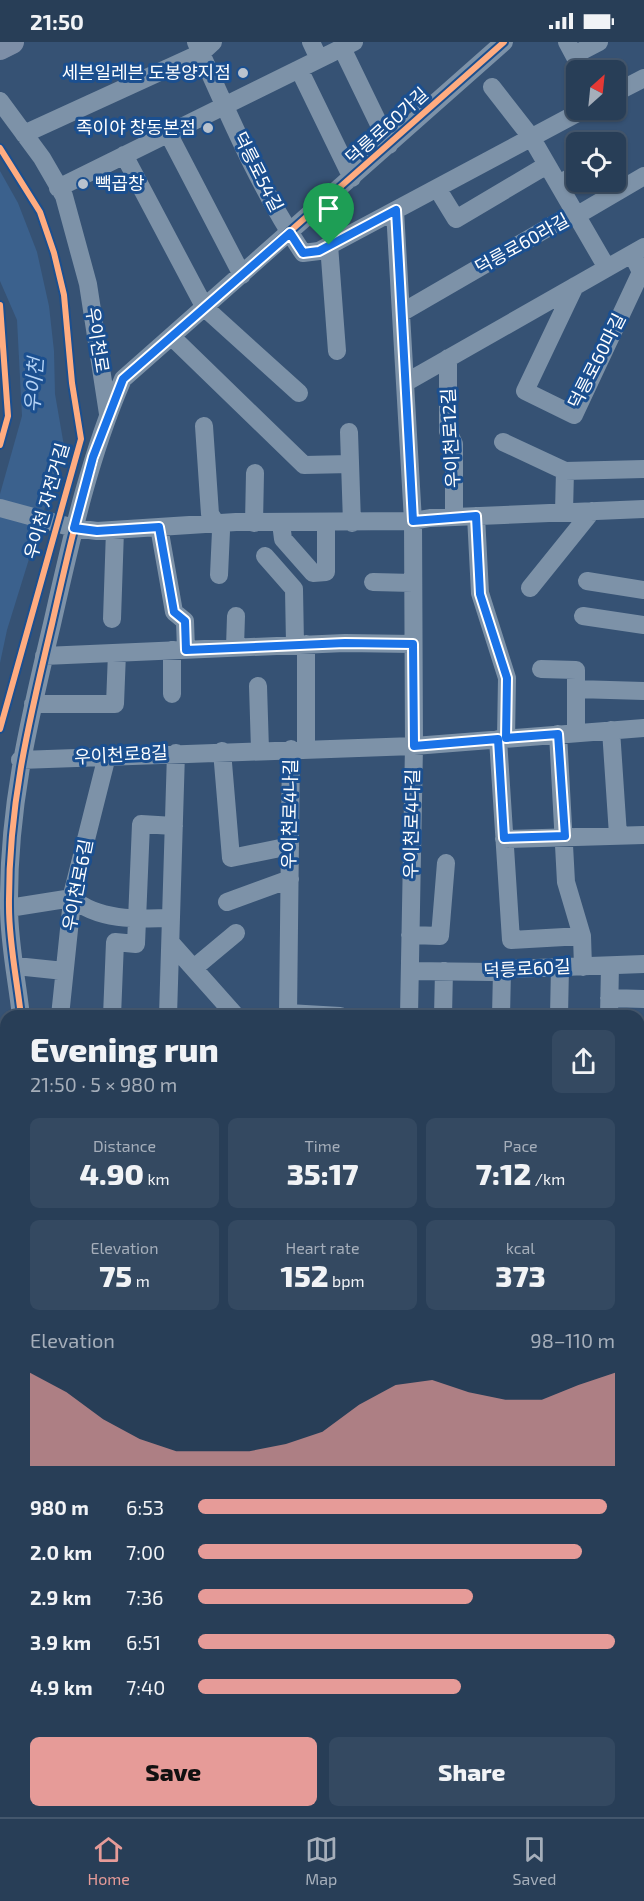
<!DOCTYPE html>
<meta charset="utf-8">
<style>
body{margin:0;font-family:"Exo 2","Noto Sans KR",sans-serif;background:#344961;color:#f1f3f6;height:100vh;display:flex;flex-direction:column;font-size:22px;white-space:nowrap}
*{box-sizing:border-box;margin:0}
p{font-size:20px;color:#a5aeba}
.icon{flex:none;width:33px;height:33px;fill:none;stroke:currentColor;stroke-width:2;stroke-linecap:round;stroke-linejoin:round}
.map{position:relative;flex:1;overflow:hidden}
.drawer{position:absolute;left:0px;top:968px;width:645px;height:808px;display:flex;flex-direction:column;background:#283e57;border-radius:18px 18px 0 0;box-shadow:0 2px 4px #0004,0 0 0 2px #44576d}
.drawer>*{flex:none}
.needle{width:39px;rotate:27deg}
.controls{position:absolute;left:566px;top:18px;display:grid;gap:12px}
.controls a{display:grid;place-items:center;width:60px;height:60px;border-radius:9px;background:#283e57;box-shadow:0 2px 4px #0004,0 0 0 2px #44576d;font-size:30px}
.pin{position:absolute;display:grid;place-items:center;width:51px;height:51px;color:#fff;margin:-62px -26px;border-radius:50% 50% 50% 0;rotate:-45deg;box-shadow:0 0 6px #0007}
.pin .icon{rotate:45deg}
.round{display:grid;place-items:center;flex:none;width:63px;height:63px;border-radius:9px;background:#344961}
.head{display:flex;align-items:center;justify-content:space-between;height:102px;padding:0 30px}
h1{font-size:33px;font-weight:800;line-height:45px}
.figures{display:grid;grid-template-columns:repeat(3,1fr);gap:9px;height:102px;padding:6px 30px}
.figures div{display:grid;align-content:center;border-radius:9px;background:#344961;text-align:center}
.figures b{font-size:30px;font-weight:800}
.figures small{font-size:16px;font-weight:400}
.figures p{font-size:16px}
.chart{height:168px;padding:12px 30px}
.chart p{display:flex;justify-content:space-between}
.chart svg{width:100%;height:108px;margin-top:6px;fill:#e69b98;opacity:.7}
.cta{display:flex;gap:12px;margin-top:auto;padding:12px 30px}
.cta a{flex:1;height:69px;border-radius:9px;background:#e69b98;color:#111;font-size:24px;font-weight:800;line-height:69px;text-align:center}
.cta a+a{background:#344961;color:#f1f3f6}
ul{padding:0 30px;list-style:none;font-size:20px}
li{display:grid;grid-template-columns:96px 72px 1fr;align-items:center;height:45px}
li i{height:15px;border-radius:8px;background:#e69b98}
.status{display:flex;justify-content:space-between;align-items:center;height:42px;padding:0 30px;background:#283e57;direction:ltr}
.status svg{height:16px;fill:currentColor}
.dock{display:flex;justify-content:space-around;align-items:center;height:84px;border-top:2px solid #44576d;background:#283e57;font-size:16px;color:#a5aeba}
.dock a{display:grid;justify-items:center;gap:3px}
.dock .current{color:#e69b98}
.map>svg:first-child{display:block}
</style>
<div class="status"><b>21:50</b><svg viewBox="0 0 49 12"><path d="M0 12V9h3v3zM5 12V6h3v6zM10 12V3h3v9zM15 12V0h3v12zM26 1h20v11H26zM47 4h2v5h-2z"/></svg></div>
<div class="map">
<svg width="644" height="1775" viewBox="0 0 644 1775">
<rect width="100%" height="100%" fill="#365274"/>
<path fill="#3b618d" d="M0 129 18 161 37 210 49 264 54 309 55 352 64 404 7 588 0 621V452L22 374 17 278 0 239Z
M0 1167 6 1225V1387L0 1367Z"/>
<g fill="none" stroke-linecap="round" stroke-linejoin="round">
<path stroke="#7d92a8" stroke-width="18" d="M196 0C228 71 259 146 303 211L319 209 583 68
M311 0 319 17
M567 0 582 28
M342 6 389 103
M574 13 599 0
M299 27 352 136
M492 45 531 95 607 226
M615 51 644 36
M0 59 42 116 64 154 88 242 108 372
M168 91 242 233
M24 92 201 11 213 0
M124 113 205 266 299 351
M559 142 576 132
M58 146 354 0
M437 146 456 177 547 123
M395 169 413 479 414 704 409 974
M329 203 337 309
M575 244 525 349 574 373 641 230 632 212
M401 271 570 173 581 171 644 134
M172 295 304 423 350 422
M448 316V389L454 402V475
M405 341 644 205
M204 384 210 472 221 489 219 533
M349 390 352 481
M503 400 565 429 644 427
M0 466 74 486 97 489 236 480 413 479 430 476 644 467
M564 470 565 429
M476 474 480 551 507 636 506 697
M254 481 255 431
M281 481 283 497 313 531 326 530V481
M159 485 174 570 185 579 186 608
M265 514 294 547 295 602
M587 539 644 548
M373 540 413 541
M530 546 592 469
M583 574 644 583
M112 577 115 488
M306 602V707
M235 605 236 574
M172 608V652
M44 614 345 601 413 602
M541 627 576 628V691
M258 644 260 708
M576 647 644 649
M33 662H115L117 611
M611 688 618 793
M558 692 566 840 582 894 583 925
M498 697 511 898 582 894
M222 709 231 816 290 804
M20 718 414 704 644 686
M504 797 644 793
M227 860 290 837
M9 866 72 856C98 879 139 877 171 876
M410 893 440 894 446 821
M171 901 236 974
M16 924 64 929
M194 926 236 891
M410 929 493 930 509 927 644 922
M609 956 644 957
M288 971 340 974
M21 974C17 938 9 901 9 865 8 764 29 679 52 582 71 498 89 415 123 337L504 0
M60 974 73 849 107 714
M112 974 115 900 136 902 141 782 174 784
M168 974 176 711
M288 974 291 707
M443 974 444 929
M501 974 502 929
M559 974 560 925
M609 974 610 924
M639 1007H644
M0 1066 6 1065
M639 1072H644
M639 1216 644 1217
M639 1357H644
M639 1515H644
M639 1554H644
M639 1660H644
M294 1770 297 1775
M479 1775V1770"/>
<path stroke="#7d8ea7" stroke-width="24" d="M0 6 12 0
M0 1586 6 1598
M90 1770 92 1775"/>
<defs>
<path id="cycleway" d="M0 106 40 170 54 211 64 253 72 341 81 397 0 687
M0 263 8 374 0 403
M21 974C17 938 9 901 9 865 8 764 29 679 52 582 71 498 89 415 123 337L504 0"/>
</defs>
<use href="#cycleway" stroke="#1b4f8f" stroke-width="10"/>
<use href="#cycleway" stroke="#ffac80" stroke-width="6"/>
</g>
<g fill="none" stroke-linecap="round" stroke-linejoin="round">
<defs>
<path id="route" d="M396 168 413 479 476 474 480 552 507 636 506 696 558 692 565 794 504 796 498 697 414 704 413 602 345 601 186 608 185 579 174 570 159 485 97 489 74 486 93 415 123 337 290 191 303 211 319 209Z"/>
</defs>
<use href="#route" stroke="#fff" stroke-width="12"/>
<use href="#route" stroke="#1a73e8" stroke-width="8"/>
</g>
<g fill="#b9c2ce" stroke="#1b4f8f" stroke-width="2">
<circle cx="243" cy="31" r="6"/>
<circle cx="208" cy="86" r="6"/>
<circle cx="83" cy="142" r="6"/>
</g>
<g text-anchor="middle" stroke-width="6" stroke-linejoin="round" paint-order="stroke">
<g font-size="18" fill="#fff" stroke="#1b4f8f" text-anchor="end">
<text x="231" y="37">세븐일레븐 도봉양지점</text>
<text x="196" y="92">족이야 창동본점</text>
<text x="95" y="148" text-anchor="start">빽곱창</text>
</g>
<g font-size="18" fill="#fff" stroke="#1b4f8f">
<text transform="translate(387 84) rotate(-42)" y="6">덕릉로60가길</text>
<text transform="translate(258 130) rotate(63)" y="6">덕릉로54길</text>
<text transform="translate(522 202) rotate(-29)" y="6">덕릉로60라길</text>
<text transform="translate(97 298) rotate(81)" y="6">우이천로</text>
<text transform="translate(597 319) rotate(-63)" y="6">덕릉로60마길</text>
<text transform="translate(451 396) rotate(-93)" y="6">우이천로12길</text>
<text transform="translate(47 459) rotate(-74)" y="6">우이천 자전거길</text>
<text transform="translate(121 713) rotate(-3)" y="6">우이천로8길</text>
<text transform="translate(290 772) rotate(-89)" y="6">우이천로4나길</text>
<text transform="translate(412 782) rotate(-89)" y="6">우이천로4다길</text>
<text transform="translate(78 843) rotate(-79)" y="6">우이천로6길</text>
<text transform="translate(527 927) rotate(-3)" y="6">덕릉로60길</text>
</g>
<g font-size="20" font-style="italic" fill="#b5d3f5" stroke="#1b4f8f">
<text transform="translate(34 343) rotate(-86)" y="7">우이천</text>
</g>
</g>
</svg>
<div class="controls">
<a><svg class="needle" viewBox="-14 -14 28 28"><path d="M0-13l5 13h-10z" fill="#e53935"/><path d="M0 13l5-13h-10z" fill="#a5aeba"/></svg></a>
<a><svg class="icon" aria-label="locate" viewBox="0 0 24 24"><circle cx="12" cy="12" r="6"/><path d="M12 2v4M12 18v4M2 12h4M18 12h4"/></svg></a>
</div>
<div class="pin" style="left:329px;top:203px;background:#1e9e55"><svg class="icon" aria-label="arrive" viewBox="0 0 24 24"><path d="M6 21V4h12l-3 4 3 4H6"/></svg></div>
<section class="drawer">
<div class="head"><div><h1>Evening run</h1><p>21:50 · 5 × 980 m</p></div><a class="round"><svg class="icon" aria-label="share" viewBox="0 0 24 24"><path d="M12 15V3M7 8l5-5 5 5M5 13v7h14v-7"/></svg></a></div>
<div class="figures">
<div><p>Distance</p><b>4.90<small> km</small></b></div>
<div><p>Time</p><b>35:17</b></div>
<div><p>Pace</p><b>7:12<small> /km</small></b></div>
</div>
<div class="figures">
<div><p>Elevation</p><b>75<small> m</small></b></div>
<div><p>Heart rate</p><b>152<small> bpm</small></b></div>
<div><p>kcal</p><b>373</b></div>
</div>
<div class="chart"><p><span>Elevation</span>98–110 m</p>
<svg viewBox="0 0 160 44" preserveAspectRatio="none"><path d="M0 44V6L10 14L20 25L30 33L40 38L50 38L60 38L70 35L80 30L90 19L100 11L110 9L120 14L130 17L140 17L150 11L160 6V44z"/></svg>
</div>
<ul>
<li><b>980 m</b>6:53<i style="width:98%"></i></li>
<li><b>2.0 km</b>7:00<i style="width:92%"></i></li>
<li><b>2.9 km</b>7:36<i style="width:66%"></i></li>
<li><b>3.9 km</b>6:51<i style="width:100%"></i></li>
<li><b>4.9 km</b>7:40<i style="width:63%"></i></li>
</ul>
<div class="cta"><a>Save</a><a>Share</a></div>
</section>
</div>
<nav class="dock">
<a class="current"><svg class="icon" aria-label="home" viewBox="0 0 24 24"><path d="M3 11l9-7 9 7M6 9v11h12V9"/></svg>Home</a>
<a><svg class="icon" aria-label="map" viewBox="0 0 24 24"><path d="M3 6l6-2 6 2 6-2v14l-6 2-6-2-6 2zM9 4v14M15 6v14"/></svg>Map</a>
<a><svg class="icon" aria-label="saved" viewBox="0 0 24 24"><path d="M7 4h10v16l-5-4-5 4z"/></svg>Saved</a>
</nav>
